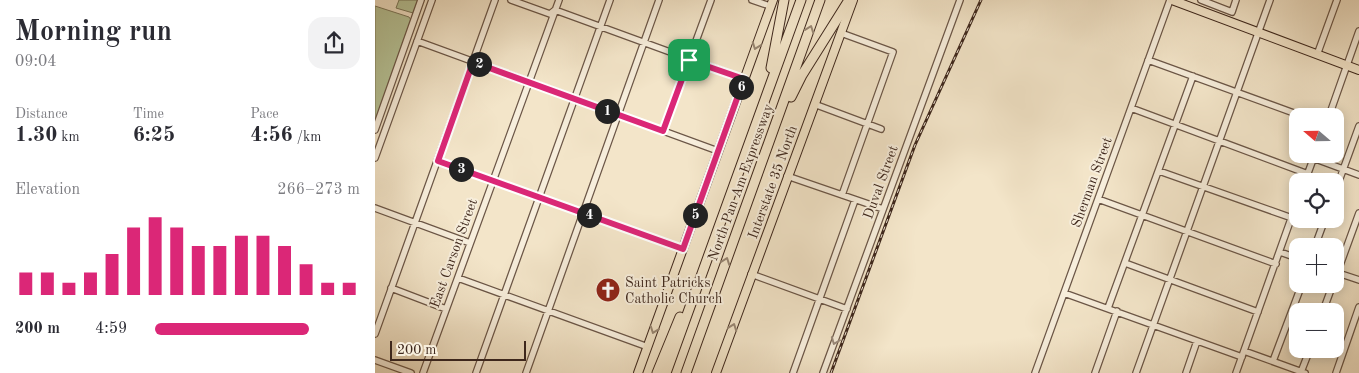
<!DOCTYPE html>
<meta charset="utf-8">
<style>
body{margin:0;font-family:"Old Standard TT",serif;background:#f2f2f3;color:#2b2b33;height:100vh;display:flex;flex-direction:column;font-size:19px;white-space:nowrap}
*{box-sizing:border-box;margin:0}
p{font-size:16px;color:#7c7c81}
.icon{flex:none;width:28px;height:28px;fill:none;stroke:currentColor;stroke-width:2;stroke-linecap:round;stroke-linejoin:round}
.map{position:relative;flex:1;overflow:hidden}
.details{display:flex;flex-direction:column;background:#fff;width:375px}
.details>*{flex:none}
.needle{width:32px;rotate:290deg}
.fabs{position:absolute;left:914px;top:108px;display:grid;gap:10px}
.fabs a{display:grid;place-items:center;width:55px;height:55px;border-radius:10px;background:#fff;box-shadow:0 2px 12px #0003;font-size:25px}
.scale{position:absolute;left:15px;bottom:12px;width:136px;box-sizing:border-box;padding-left:5px;border:2px solid #3e271c;border-top:0;font-size:14px;line-height:18px;white-space:nowrap;color:#3e271c;-webkit-text-stroke:4px #f7eedc;paint-order:stroke}
.pin{position:absolute;display:grid;place-items:center;width:42px;height:42px;color:#fff;margin:-21px;border-radius:10px;box-shadow:0 2px 8px #0006}
.km{position:absolute;width:25px;height:25px;margin:-12px;border-radius:50%;background:#222;color:#fff;font-size:14px;line-height:25px;text-align:center}
.round{display:grid;place-items:center;flex:none;width:52px;height:52px;border-radius:15px;background:#f2f2f3}
.summary{display:flex;align-items:center;justify-content:space-between;height:85px;padding:0 15px}
h1{font-size:28px;font-weight:700;line-height:38px}
.figures{display:grid;grid-template-columns:repeat(3,1fr);gap:8px;height:85px;padding:5px 15px}
.figures div{display:grid;align-content:center}
.figures b{font-size:21px;font-weight:700}
.figures small{font-size:14px;font-weight:400}
.figures p{font-size:14px}
.chart{height:140px;padding:10px 15px}
.chart p{display:flex;justify-content:space-between}
.chart svg{width:100%;height:90px;margin-top:5px;stroke:#db2777;stroke-width:6}
ul{padding:0 15px;list-style:none;font-size:16px}
li{display:grid;grid-template-columns:80px 60px 1fr;align-items:center;height:38px}
li i{height:12px;border-radius:6px;background:#db2777}
main{display:flex;flex:1;min-height:0}
.map>svg:first-child{display:block}
</style>
<main>
<section class="details">
<div class="summary"><div><h1>Morning run</h1><p>09:04</p></div><a class="round"><svg class="icon" aria-label="share" viewBox="0 0 24 24"><path d="M12 15V3M7 8l5-5 5 5M5 13v7h14v-7"/></svg></a></div>
<div class="figures">
<div><p>Distance</p><b>1.30<small> km</small></b></div>
<div><p>Time</p><b>6:25</b></div>
<div><p>Pace</p><b>4:56<small> /km</small></b></div>
</div>
<div class="chart"><p><span>Elevation</span>266–273 m</p>
<svg viewBox="0 0 160 44" preserveAspectRatio="none"><path d="M5 44V33M15 44V33M25 44V38M35 44V33M45 44V24M55 44V11M65 44V6M75 44V11M85 44V20M95 44V20M105 44V15M115 44V15M125 44V20M135 44V29M145 44V38M155 44V38"/></svg>
</div>
<ul>
<li><b>200 m</b>4:59<i style="width:75%"></i></li>
</ul>
</section>
<div class="map">
<svg width="984" height="373" viewBox="0 0 984 373">
<rect width="100%" height="100%" fill="#f3e5c9"/>
<filter id="stains"><feTurbulence type="fractalNoise" baseFrequency=".004" numOctaves="4"/><feColorMatrix values="0 0 0 0 .2 0 0 0 0 .09 0 0 0 0 .02 0 0 0 .5 -.17"/></filter>
<radialGradient id="worn" r=".72"><stop offset=".6" stop-color="#630" stop-opacity="0"/><stop offset="1" stop-color="#630" stop-opacity=".3"/></radialGradient>
<path fill="#b7c599" stroke="#7a765a" d="M24 0H43L38 13 21 8Z
M0 6 34 17 36 20 0 121Z"/>
<g fill="none" stroke-linecap="round" stroke-linejoin="round">
<defs>
<path id="minor" d="M136 0 175 14 180 10 369 79
M377 0 395 6
M826 0 857 12 861 0
M466 33 518 52 467 195
M42 41 343 151
M942 55 962 0
M773 60 927 116
M439 104 506 129
M756 108 933 174
M954 116 984 31
M0 130 46 0
M288 131 336 0
M0 158 57 0
M938 158 984 175
M63 161 308 249
M784 171 917 218
M412 176 508 209
M930 181 940 154
M960 192 984 126
M723 199 901 264
M0 208 95 243
M940 246 950 219
M905 252 922 258
M750 263 883 312
M960 272 984 280
M376 274 472 309
M83 278 273 347
M960 279 984 213
M16 288 71 309
M689 293 867 357
M733 308 818 76
M948 311 958 284
M0 334 120 0
M869 351 930 373
M0 360 36 373
M898 361 927 284
M926 372 935 349
M48 373 184 0
M101 373 235 0
M151 373 284 0
M418 373 480 200
M448 373 585 0
M660 373 795 0
M720 373 742 311
M761 373 895 0
M811 373 822 341
M861 373 922 202
M961 373 984 307"/>
<path id="major" d="M797 0 984 70
M263 373 398 0
M341 373 478 0"/>
<path id="highway" d="M396 68 409 0
M416 97 427 75 474 0
M282 373 305 317
M291 373 426 0
M311 373 445 0"/>
</defs>
<use href="#minor" stroke="#6b5647" stroke-width="8"/>
<use href="#major" stroke="#3e271c" stroke-width="10"/>
<use href="#highway" stroke="#3e271c" stroke-width="11"/>
<use href="#minor" stroke="#f7eedc" stroke-width="5.5"/>
<use href="#major" stroke="#f3e5c9" stroke-width="8"/>
<use href="#highway" stroke="#f3e5c9" stroke-width="9"/>
<defs>
<path id="rail" d="M456 373 540 145 606 0"/>
</defs>
<use href="#rail" stroke="#3e271c" stroke-width="3"/>
<use href="#rail" stroke="#f7eedc" stroke-width="1" stroke-dasharray="4" stroke-linecap="butt"/>
</g>
<defs><path id="oneway-chevron" d="M-2-3.5L2.5 0L-2 3.5" fill="none" stroke-width="1.6" stroke-linecap="round" stroke-linejoin="round" transform="scale(1.25)"/></defs>
<g stroke="#988672">
<use href="#oneway-chevron" transform="translate(435 29) rotate(-70)"/>
<use href="#oneway-chevron" transform="translate(381 46) rotate(110)"/>
<use href="#oneway-chevron" transform="translate(351 261) rotate(-70)"/>
<use href="#oneway-chevron" transform="translate(358 327) rotate(-70)"/>
<use href="#oneway-chevron" transform="translate(279 330) rotate(110)"/>
</g>
<use stroke="#9a8a7c" href="#oneway-chevron" transform="translate(460 341) rotate(111)"/>
<g fill="none" stroke-linecap="round" stroke-linejoin="round">
<defs>
<path id="route" d="M314 60 369 79 308 249 63 161 98 62 288 131Z"/>
</defs>
<use href="#route" stroke="#fff" stroke-width="10"/>
<use href="#route" stroke="#db2777" stroke-width="6"/>
</g>
<defs>
<symbol id="church-disc" viewBox="-11 -11 22 22"><circle r="9.5" fill="#8f2418" stroke="#f7eedc"/><path d="M-1.2-6h2.4v3.5h3.3v2.4h-3.3V6h-2.4V-.1h-3.3v-2.4h3.3Z" fill="#fff"/></symbol>
</defs>
<g fill-rule="evenodd">
<use href="#church-disc" x="219" y="276" width="28" height="28"/>
</g>
<g text-anchor="middle" stroke-width="4" stroke-linejoin="round" paint-order="stroke">
<g font-size="14" fill="#3e271c" stroke="#f7eedc">
<text transform="translate(365 182) rotate(-70)" y="5">North Pan Am Expressway</text>
<text transform="translate(397 182) rotate(-70)" y="5">Interstate 35 North</text>
<text transform="translate(505 182) rotate(-70)" y="5">Duval Street</text>
<text transform="translate(716 182) rotate(-70)" y="5">Sherman Street</text>
<text transform="translate(78 253) rotate(-70)" y="5">East Carson Street</text>
</g>
<g font-size="14" fill="#3e271c" stroke="#f7eedc" text-anchor="start">
<text x="250" y="287">Saint Patricks<tspan x="250" dy="16">Catholic Church</tspan></text>
</g>
</g>
<rect width="100%" height="100%" filter="url(#stains)"/>
<rect width="100%" height="100%" fill="url(#worn)"/>
</svg>
<div class="fabs">
<a><svg class="needle" viewBox="-14 -14 28 28"><path d="M0-13l5 13h-10z" fill="#e53935"/><path d="M0 13l5-13h-10z" fill="#7c7c81"/></svg></a>
<a><svg class="icon" aria-label="locate" viewBox="0 0 24 24"><circle cx="12" cy="12" r="6"/><path d="M12 2v4M12 18v4M2 12h4M18 12h4"/></svg></a>
<a>+</a>
<a>−</a>
</div>
<div class="scale">200 m</div>
<div class="pin" style="left:314px;top:60px;background:#1e9e55"><svg class="icon" aria-label="arrive" viewBox="0 0 24 24"><path d="M6 21V4h12l-3 4 3 4H6"/></svg></div>
<b class="km" style="left:232px;top:111px">1</b>
<b class="km" style="left:104px;top:64px">2</b>
<b class="km" style="left:86px;top:169px">3</b>
<b class="km" style="left:214px;top:215px">4</b>
<b class="km" style="left:320px;top:215px">5</b>
<b class="km" style="left:366px;top:87px">6</b>
</div>
</main>
